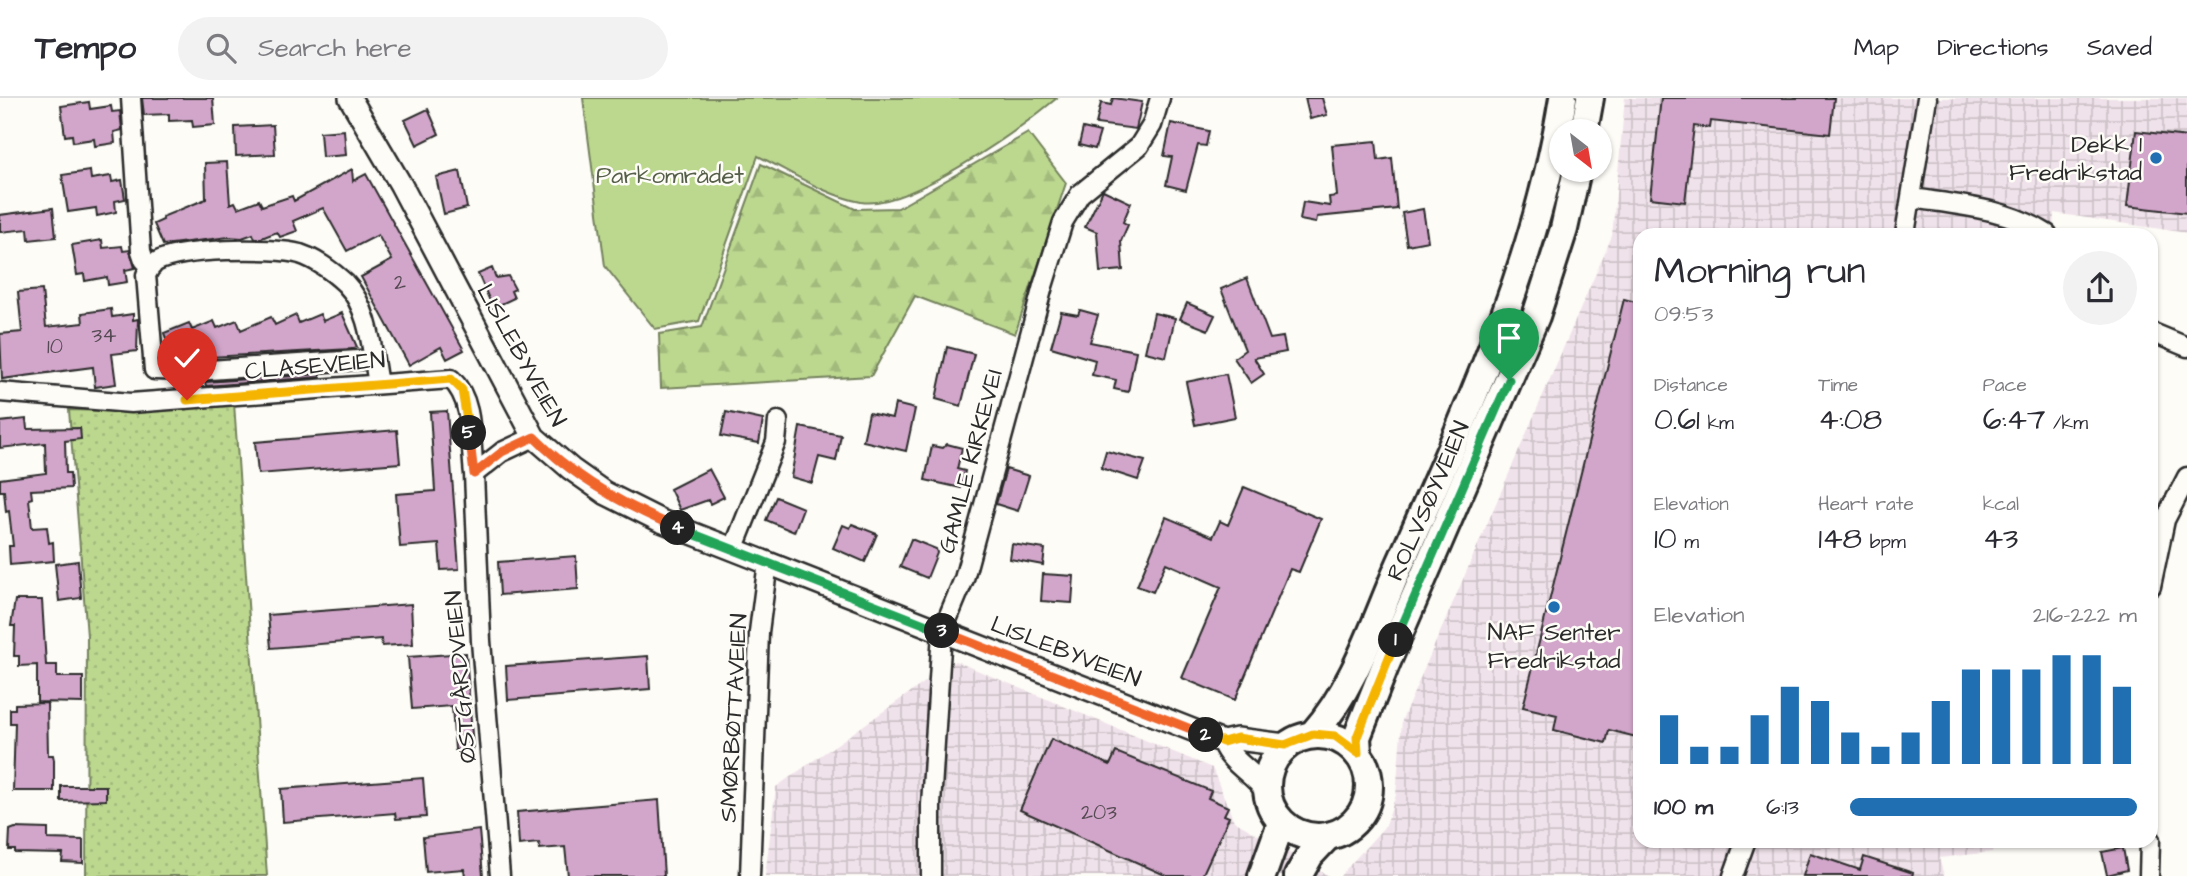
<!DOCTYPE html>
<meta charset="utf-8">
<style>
body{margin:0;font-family:"Architects Daughter",sans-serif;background:#f2f2f3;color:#2b2b33;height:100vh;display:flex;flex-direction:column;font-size:26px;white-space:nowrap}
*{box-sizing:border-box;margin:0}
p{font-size:23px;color:#7c7c81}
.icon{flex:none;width:38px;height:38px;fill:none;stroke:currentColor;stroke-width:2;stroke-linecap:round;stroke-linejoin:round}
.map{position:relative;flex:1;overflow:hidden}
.panel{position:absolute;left:1633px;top:130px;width:525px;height:620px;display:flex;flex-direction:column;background:#fff;border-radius:21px;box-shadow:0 2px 5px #0004}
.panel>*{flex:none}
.needle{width:46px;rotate:149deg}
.controls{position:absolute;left:1549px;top:21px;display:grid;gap:14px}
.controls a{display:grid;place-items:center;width:63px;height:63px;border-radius:50%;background:#fff;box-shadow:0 2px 5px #0004;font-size:35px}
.pin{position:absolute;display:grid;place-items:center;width:60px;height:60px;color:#fff;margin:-72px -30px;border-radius:50% 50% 50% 0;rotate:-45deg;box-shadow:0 0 7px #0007}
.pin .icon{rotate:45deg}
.km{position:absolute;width:35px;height:35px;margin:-18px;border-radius:50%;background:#222;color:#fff;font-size:19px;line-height:35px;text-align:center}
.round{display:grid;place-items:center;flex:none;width:74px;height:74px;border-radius:37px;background:#f2f2f3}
.head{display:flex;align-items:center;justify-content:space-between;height:119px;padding:0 21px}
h1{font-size:38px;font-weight:600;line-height:52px}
.figures{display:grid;grid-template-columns:repeat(3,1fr);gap:10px;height:119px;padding:7px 21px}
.figures div{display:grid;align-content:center}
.figures b{font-size:30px;font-weight:600}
.figures small{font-size:19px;font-weight:400}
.figures p{font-size:19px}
.chart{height:196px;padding:14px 21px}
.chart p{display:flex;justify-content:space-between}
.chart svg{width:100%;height:126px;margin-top:7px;stroke:#1f6fb2;stroke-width:6}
ul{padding:0 21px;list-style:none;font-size:23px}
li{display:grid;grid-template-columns:112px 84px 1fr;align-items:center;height:52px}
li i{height:18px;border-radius:9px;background:#1f6fb2}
header{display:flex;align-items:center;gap:42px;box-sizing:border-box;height:98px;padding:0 35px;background:#fff;border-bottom:2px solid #e1e1e2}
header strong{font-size:33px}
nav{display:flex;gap:38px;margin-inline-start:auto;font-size:24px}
.search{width:490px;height:63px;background:#f2f2f3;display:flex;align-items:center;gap:18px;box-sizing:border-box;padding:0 24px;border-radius:38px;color:#7c7c81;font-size:26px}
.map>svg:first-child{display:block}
</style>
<header>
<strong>Tempo</strong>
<div class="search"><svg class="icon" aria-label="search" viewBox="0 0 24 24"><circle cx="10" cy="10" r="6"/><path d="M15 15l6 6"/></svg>Search here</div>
<nav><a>Map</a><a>Directions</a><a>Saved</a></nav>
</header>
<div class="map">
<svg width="2187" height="778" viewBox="0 0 2187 778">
<defs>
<pattern id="industrial-grid" width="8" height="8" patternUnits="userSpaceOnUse" patternTransform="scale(1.75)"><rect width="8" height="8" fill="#f0e2ea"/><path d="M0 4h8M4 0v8" fill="none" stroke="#cec2c9"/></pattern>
<pattern id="grass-dots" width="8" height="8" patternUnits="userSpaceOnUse" patternTransform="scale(1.75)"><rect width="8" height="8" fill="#bcd88f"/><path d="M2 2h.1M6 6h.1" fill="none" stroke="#a2ba7c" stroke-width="1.8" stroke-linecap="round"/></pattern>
<pattern id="forest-firs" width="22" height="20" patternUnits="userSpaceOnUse" patternTransform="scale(1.75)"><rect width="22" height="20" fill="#bcd88f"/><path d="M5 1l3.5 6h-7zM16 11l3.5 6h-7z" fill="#a2ba7c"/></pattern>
</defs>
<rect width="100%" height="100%" fill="#fdfcf7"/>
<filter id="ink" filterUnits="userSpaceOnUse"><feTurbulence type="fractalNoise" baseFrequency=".0143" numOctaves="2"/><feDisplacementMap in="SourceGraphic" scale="14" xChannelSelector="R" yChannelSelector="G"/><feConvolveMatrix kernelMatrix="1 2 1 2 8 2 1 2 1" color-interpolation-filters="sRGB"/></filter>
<g filter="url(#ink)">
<path fill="url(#industrial-grid)" d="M1625 0H2187V135L2054 115 2053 136H1640V742H1995L1992 754 1939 760 1944 778H1340L1386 727 1396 697 1402 622 1612 138Z
M955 563 1212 670 1234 723 1329 778H765L776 689Z"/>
<path fill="url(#grass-dots)" stroke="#74825d" stroke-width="2" d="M234 305 267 778H86L87 538 69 312 110 313Z"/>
<path fill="url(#forest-firs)" stroke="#74825d" stroke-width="2" d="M1028 35 1066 85 1015 236 915 198 871 278 661 290 659 236 702 229 761 66 855 111 898 110Z"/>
<path fill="#bcd88f" stroke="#74825d" stroke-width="2" d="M583 0H1057C1020 31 909 112 861 104 824 97 791 74 758 58L699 223 655 231 605 168Z"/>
<path fill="#d2a6ca" stroke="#2b2b2b" stroke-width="2" d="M142 0H213L215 27 193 29 192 22 169 23V16L144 17Z
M1113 0 1142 4 1136 31 1096 26 1101 5 1111 7Z
M1305 0H1322L1327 17 1310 21Z
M1661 0H1834L1830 36 1711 23 1710 30 1694 28 1685 104 1650 100Z
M89 4 90 11 111 8 112 14 120 13 122 32 114 34 115 45 95 48 94 41 73 44 72 37 65 38 61 8Z
M428 11 439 36 417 47 405 22Z
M1171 25 1209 33 1206 48 1198 47 1186 92 1166 87 1172 59 1164 58Z
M273 27 275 56 236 58 235 29Z
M1083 30 1100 34 1095 51 1079 47Z
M344 32 346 57 322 59 320 34Z
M2136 33 2187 39V115L2127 108Z
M1376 43 1378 62 1392 60 1397 111 1317 119 1316 125 1300 122 1303 104 1330 108 1329 99 1337 98 1332 47Z
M227 64 230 106 235 104 238 110 259 102 262 108 292 98 294 103 352 71 353 83 366 76 464 252 447 261 441 249 409 267 361 179 392 162 378 137 347 153 323 110 293 123 297 133 280 139 277 134 259 141H255L253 136 242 140 229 139 163 147 154 126 163 122 162 119 206 101 205 65Z
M90 73 91 81 111 78 112 84 122 82 125 101 115 103 116 114 97 118 96 110 68 114 62 77Z
M460 73 467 110 444 116 436 79Z
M1103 92 1131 105 1123 124 1128 127 1121 143 1123 172 1100 174 1097 134 1085 129Z
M53 110 56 139 29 142 28 131 0 134V117Z
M1423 111 1428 143 1407 147 1402 115Z
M102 142 103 150 122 148 123 153 130 152 135 170 125 172 127 184 108 187 107 179 85 183 84 176 77 177 72 147Z
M492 170 496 180 508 178 515 191 511 193 514 200 493 210 478 176Z
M1247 180 1270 241 1283 239 1286 254 1254 260 1264 276 1251 285 1234 260 1245 252 1221 191Z
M42 192 46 229 83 225 82 215 111 211 112 219 133 216V222L138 221 137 253 112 256 116 286 95 289 93 269 2 281 0 236 22 234 18 194Z
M1624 201 1640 205V640L1609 632 1606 645 1554 632 1557 617 1523 609Z
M1187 205 1215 217 1208 232 1180 221Z
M1080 212 1098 217 1090 244 1136 253 1128 294 1114 291 1116 282 1092 277 1095 262 1051 249 1061 214 1078 217Z
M342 215 357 249 351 251 174 261 164 235 189 225 192 232 214 223 217 230 237 222 241 232 271 219 275 227 296 217 299 225 320 216 323 223Z
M1154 215 1175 220 1166 259 1145 254Z
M947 249 974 256 961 308 936 301Z
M320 276V279L206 288 205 284Z
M1226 276 1235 319 1195 327 1186 284Z
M895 306 915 311 906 353 863 343 869 315 892 320Z
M447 313 459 471 441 472 439 446 400 449 396 396 435 393 430 314Z
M726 314 763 322 759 345 721 338Z
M26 321 27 331 80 330 81 341 65 343 66 375H70L71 390 31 392 32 400 29 401 32 430 47 429 49 445 53 444 54 463 10 467 9 448H13L9 413 6 414 4 393H0V381L46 375 45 345 0 350V324Z
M800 329 841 337 836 363 819 359 812 385 791 379Z
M397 332 400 365 258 376 255 344Z
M947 346 962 350 957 371 965 373 961 390 925 382 932 348 943 350Z
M1106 353 1145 363 1138 382 1101 370Z
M709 371 724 399 710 406 708 402 680 412 670 391Z
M1006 371 1029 378 1018 413 996 406Z
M1244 389 1321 421 1299 474 1290 471 1235 602 1182 580 1221 489 1166 465 1153 494 1137 488 1166 419 1213 439 1220 423 1228 427Z
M776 399 803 410 794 434 766 422Z
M852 426 877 436 865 464 833 450 843 427 850 430Z
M911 441 936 451 937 455 927 480 900 469Z
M1012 446 1045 451 1043 467 1010 461Z
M576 458 578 491 500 497 498 464Z
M78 463 81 500 59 503 55 466Z
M1043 476 1074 478 1072 505 1041 503Z
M15 502H42L46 567H57V579H83V605L37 604V567L19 568V558H14L15 528H11Z
M411 506 413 546 382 548 381 541 271 550 268 517Z
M466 555 473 651 455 652 452 608 412 611 408 559Z
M648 558 650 591 508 602 506 568Z
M47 605 48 657H53L54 662V693H13L15 625H10V611H15V606Z
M1051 641 1110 667 1116 654 1211 693 1208 700 1228 709 1224 717 1229 719 1202 778H1167L1020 712Z
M423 680 426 719 396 721 395 715 283 724 281 691Z
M61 688H106V702L61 703Z
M659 702 664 778H568L565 749 540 751 539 745 519 747 517 714Z
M15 730 48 731V741L83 742V765L62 764 63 756 15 755V752H9L10 732Z
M479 732 483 778H465L464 771 426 774 423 739Z
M2123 750 2127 772 2107 777 2102 754Z
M1810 755 1860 772 1864 759 1913 775 1912 778H1803Z"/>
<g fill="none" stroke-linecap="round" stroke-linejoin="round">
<defs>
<path id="minor" d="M131 0 141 153 144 162 152 168
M1912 100C1958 107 2007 110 2047 136
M1905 136 1927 0
M2151 234 2187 249
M373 261 195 273 154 272 146 177C149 172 151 167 156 164 178 150 274 149 300 156 315 161 333 174 345 185 370 210 372 254 378 286
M0 294 131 305 451 281C475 303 470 345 474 376L502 354 534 339
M474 376 481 543 500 778
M733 452 776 344 778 323
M2151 488 2165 422 2187 379
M750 778 759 534 768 464
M931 778V707L942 534 964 481 1043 188 1063 124 1080 96 1139 48 1152 27 1160 0
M1733 778 1746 742
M2149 778 2150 742"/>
<path id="tertiary" d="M350 0 401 87 534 339 571 371 605 395 661 423 1223 644 1237 641 1285 647
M1223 644C1231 665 1253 674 1266 692"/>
<g id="primary">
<path d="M1584 33 1590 0"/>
<path id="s1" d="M1313 636C1355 589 1375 523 1400 466 1467 314 1537 165 1563 0"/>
<circle cx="1318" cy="688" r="51"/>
<path d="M1358 655 1357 639 1386 566 1536 218 1564 131 1577 72"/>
<path d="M1262 778 1281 725"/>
<path d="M1298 778 1310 757 1327 739"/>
</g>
</defs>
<use href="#minor" stroke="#2b2b2b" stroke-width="23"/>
<use href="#tertiary" stroke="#2b2b2b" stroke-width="26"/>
<use href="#primary" stroke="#2b2b2b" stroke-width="32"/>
<use href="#minor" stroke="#fdfcf7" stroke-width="18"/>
<use href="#tertiary" stroke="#fdfcf7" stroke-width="21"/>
<use href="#primary" stroke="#fdfcf7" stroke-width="26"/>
</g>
</g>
<g fill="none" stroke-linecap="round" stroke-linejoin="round" filter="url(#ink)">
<defs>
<path id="split-1" d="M1396 542 1509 282"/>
<path id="split-2" d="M1206 637 1223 644 1237 640 1285 647 1313 636 1335 638 1358 655 1357 639 1396 542"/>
<path id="split-3" d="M942 533 1206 637"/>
<path id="split-4" d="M678 430 942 533"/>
<path id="split-5" d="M469 335 474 376 502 354 534 339C574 380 625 408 678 430"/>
<path id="split-6" d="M187 302 451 281 462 292 469 335"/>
</defs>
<use href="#split-1" stroke="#fff" stroke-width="14"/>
<use href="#split-2" stroke="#fff" stroke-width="14"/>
<use href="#split-3" stroke="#fff" stroke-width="14"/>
<use href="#split-4" stroke="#fff" stroke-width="14"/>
<use href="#split-5" stroke="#fff" stroke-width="14"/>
<use href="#split-6" stroke="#fff" stroke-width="14"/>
<use href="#split-1" stroke="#22a559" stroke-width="9"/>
<use href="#split-2" stroke="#f5b400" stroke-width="9"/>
<use href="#split-3" stroke="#f0652b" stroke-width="9"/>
<use href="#split-4" stroke="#22a559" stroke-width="9"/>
<use href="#split-5" stroke="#f0652b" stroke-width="9"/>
<use href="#split-6" stroke="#f5b400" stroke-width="9"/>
</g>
<g fill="#1f6fb2" stroke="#fdfcf7" stroke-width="2.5">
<circle cx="2156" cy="60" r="7"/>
<circle cx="1554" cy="509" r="7"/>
</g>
<g text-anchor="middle" stroke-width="5" stroke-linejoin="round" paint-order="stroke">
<g font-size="21" fill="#554a53">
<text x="400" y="191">2</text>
<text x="104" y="244">34</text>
<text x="55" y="255">10</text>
<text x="1099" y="721">203</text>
</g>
<g font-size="24" fill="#2b2b2b" stroke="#fdfcf7" text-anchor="end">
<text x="2142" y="54">Dekk 1<tspan x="2142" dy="28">Fredrikstad</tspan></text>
<text x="1554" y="542" text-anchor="middle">NAF Senter<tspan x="1554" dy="28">Fredrikstad</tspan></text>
</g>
<g font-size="24" fill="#565f49" stroke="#fdfcf7">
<text x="670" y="85">Parkområdet</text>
</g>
<g font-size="24" fill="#2b2b2b" stroke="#fdfcf7">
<text transform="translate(522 257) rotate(61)" y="8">LISLEBYVEIEN</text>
<text transform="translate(315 267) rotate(-5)" y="8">CLASEVEIEN</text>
<text transform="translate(970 363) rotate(-75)" y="8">GAMLE KIRKEVEI</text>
<text dy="8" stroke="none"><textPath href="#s1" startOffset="261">ROLVSØYVEIEN</textPath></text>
<text transform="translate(1066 553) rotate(21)" y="8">LISLEBYVEIEN</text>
<text transform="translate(460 579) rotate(-95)" y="8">ØSTGÅRDVEIEN</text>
<text transform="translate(733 620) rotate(-87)" y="8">SMØRBØTTAVEIEN</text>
</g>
</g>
</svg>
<div class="controls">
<a><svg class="needle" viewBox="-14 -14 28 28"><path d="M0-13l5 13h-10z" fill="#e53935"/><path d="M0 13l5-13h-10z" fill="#7c7c81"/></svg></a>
</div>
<div class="pin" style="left:1509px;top:282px;background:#1e9e55"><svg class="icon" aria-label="arrive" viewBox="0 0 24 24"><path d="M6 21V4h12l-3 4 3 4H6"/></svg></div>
<div class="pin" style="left:187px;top:302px;background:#d93025"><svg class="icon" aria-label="check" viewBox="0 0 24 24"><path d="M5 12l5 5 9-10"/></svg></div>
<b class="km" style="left:1396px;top:542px">1</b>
<b class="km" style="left:1206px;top:637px">2</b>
<b class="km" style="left:942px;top:533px">3</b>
<b class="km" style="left:678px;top:430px">4</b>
<b class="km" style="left:469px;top:335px">5</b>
<section class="panel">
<div class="head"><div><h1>Morning run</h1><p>09:53</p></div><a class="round"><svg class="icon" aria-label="share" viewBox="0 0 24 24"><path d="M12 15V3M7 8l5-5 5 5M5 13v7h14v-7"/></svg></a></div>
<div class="figures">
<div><p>Distance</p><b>0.61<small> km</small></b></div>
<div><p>Time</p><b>4:08</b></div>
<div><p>Pace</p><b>6:47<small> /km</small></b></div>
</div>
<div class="figures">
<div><p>Elevation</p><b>10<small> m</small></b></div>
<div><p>Heart rate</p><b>148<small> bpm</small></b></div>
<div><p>kcal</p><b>43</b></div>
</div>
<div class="chart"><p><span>Elevation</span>216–222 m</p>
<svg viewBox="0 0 160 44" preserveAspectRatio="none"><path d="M5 44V27M15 44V38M25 44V38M35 44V27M45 44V17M55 44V22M65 44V33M75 44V38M85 44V33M95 44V22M105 44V11M115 44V11M125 44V11M135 44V6M145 44V6M155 44V17"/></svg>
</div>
<ul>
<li><b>100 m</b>6:13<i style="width:100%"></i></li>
</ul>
</section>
</div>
